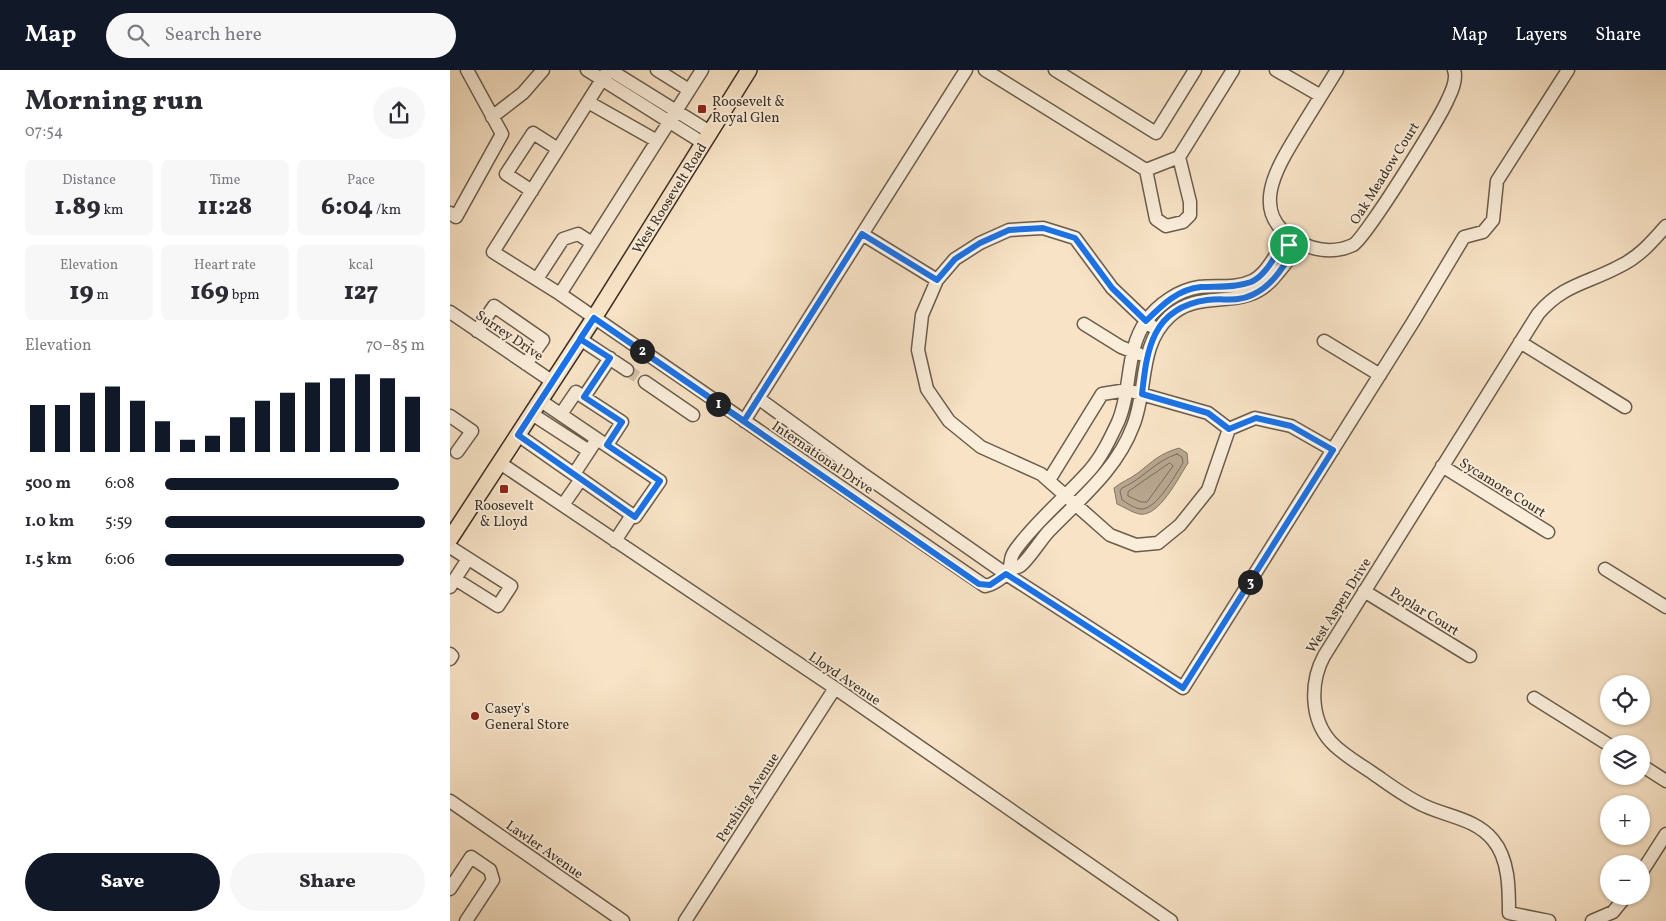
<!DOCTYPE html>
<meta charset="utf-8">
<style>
body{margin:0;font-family:Vollkorn,serif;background:#f7f7f7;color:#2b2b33;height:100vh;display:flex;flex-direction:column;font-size:19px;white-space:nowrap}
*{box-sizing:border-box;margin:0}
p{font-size:16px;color:#7c7c81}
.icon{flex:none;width:28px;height:28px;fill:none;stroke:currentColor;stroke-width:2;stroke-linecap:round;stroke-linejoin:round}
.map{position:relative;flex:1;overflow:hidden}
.drawer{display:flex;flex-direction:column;background:#fff;width:450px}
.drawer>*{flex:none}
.tools{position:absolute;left:1150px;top:605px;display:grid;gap:10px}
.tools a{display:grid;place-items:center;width:50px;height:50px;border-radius:50%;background:#fff;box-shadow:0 1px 4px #0004;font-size:25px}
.pin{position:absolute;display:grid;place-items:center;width:42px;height:42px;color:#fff;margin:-21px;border:2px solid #fff;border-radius:50%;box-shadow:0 1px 5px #0007}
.km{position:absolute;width:25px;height:25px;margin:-12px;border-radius:50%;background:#222;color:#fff;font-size:14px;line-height:25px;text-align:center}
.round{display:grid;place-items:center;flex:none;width:52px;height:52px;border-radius:26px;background:#f7f7f7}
.summary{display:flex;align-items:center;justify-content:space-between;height:85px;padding:0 25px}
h1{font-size:28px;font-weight:800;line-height:38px}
.stats{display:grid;grid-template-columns:repeat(3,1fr);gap:8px;height:85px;padding:5px 25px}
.stats div{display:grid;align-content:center;border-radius:8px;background:#f7f7f7;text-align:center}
.stats b{font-size:25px;font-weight:800}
.stats small{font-size:14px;font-weight:400}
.stats p{font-size:14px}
.chart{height:140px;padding:10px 25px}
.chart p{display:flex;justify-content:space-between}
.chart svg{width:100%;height:90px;margin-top:5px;stroke:#111827;stroke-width:6}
.primary-button{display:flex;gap:10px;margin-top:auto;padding:10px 25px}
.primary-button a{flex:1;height:58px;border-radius:30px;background:#111827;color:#fff;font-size:20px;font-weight:800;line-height:58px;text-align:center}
.primary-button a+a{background:#f7f7f7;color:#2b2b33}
ul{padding:0 25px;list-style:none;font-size:16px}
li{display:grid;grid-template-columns:80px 60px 1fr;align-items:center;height:38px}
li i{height:12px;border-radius:6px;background:#111827}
header{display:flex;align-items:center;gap:30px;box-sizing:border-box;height:70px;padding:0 25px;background:#111827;color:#fff}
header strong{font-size:24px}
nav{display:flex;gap:28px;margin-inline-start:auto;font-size:18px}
.search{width:350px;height:45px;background:#f7f7f7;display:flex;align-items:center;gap:12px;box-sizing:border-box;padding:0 18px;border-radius:28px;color:#7c7c81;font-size:19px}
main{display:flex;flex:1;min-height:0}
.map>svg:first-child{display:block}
</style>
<header>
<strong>Map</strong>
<div class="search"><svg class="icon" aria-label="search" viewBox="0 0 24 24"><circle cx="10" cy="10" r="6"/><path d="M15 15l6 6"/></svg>Search here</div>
<nav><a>Map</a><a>Layers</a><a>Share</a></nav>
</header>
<main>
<section class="drawer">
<div class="summary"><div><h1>Morning run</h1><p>07:54</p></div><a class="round"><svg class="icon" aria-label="share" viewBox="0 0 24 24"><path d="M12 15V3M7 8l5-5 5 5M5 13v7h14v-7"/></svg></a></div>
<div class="stats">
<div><p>Distance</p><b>1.89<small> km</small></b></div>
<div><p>Time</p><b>11:28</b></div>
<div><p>Pace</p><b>6:04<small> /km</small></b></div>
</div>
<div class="stats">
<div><p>Elevation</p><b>19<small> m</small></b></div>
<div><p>Heart rate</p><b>169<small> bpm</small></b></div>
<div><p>kcal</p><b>127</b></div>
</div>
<div class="chart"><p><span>Elevation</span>70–85 m</p>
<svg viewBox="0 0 160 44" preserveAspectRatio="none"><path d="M5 44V21M15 44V21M25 44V15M35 44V12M45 44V19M55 44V29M65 44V38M75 44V36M85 44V27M95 44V19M105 44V15M115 44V10M125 44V8M135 44V6M145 44V8M155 44V17"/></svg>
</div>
<ul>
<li><b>500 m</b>6:08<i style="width:90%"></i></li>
<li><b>1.0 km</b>5:59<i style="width:100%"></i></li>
<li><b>1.5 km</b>6:06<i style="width:92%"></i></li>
</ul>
<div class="primary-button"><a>Save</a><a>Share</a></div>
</section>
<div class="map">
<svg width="1216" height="851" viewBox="0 0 1216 851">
<rect width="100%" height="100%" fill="#f8e3c6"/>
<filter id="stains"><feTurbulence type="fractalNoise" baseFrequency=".004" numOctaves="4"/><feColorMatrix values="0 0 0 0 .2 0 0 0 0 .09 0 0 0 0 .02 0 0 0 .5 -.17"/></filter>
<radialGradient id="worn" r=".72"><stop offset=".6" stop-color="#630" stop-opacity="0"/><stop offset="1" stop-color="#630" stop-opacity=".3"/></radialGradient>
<path fill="#b8a68f" stroke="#867765" d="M729 378 737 383 738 393C728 408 709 448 689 444 681 442 674 437 667 434L664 418C671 412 680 409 688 403 703 391 709 384 729 378Z"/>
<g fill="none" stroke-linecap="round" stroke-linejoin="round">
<path stroke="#7a6b5a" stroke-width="1" d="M727 384 732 387 733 393C725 405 706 441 690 439 684 438 677 433 672 430L670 421 672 418C693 409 705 391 727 384Z
M720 393 723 396 697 432H691L678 426V422Z"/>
<path stroke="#d2bfa6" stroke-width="12" stroke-dasharray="12 6" stroke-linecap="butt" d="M177 300 195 312"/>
<defs>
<path id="minor" d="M137 0 253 73
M158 0 43 182 110 224 535 516C542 515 557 506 559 499 563 489 558 490 566 479 587 450 615 428 639 401 651 388 660 369 668 352 682 320 675 281 696 251 708 234 729 220 749 217 766 215 785 219 802 211 815 205 823 189 831 177L839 175
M160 0 260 62
M207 0 239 20
M535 0 696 100 706 149 716 156 733 152 740 145V132L729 87
M605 0 706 63 745 0
M826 0 871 26
M887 0C875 19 863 39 851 58 830 93 796 141 845 170 864 181 883 184 903 175 915 169 990 48 998 29 1002 21 1007 8 1004 0
M138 32 207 71
M42 47 73 23 93 0
M696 100 729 87 783 0
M82 121 56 104 83 63 108 79
M0 143 6 147 52 64 17 0
M412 164 487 210
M87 209 113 169 128 164 142 173
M110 224 252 0
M0 242 103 312
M634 254 671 277 689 284
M706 260 662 218 625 168 593 158 559 160 530 173 505 189 487 210 472 245 468 280 477 319 499 351 531 377 591 404 660 465 686 475 708 473 730 455 758 420 779 359
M27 261 44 236 93 270 76 294
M130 269 177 300
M874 271 930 305
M1070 272 1175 337
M195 312 243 345
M134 327 160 288
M308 328 410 402 556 504 733 618 963 252 1014 167 1033 162 1043 150 1047 111 1118 0
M91 331 147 369
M82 344 139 381
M111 344 126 322 172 352 157 375
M0 346 22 361 7 382
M294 351 516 0
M779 359 805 348 841 356 883 380
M68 365 185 447 210 411 147 369 124 404
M50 393 385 618 721 851
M992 396 1098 462
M599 410 652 324 677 320 758 343 779 359
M113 435 131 409
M165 471 182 445
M0 477 61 516 48 536 5 509 0 517
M559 499C562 498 568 498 570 496 577 492 592 468 599 461 631 428 667 399 683 356 698 319 688 276 719 247 752 215 795 246 827 204 831 199 838 192 840 186 842 181 840 173 841 167
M1155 499 1216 537
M5 509 18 489
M914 521 1020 586
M0 584 2 586 0 589
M1084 628 1159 675
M1191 695 1216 711
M0 731 173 851
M1191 803 1216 764
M0 819 21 787 40 800 43 810 16 851
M1059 843C1059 818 1059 789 1043 770 1026 749 999 747 975 736 957 728 940 715 924 704 910 694 893 685 881 672 860 649 860 612 874 586L1088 244C1113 214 1139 213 1170 196 1189 187 1202 172 1216 156
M1059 843 1099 851
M235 851 385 618
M1142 851 1163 842 1176 826"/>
<path id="major" d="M0 469 144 248 299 0"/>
</defs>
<use href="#minor" stroke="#6a5d4d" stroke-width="15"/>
<use href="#major" stroke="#3b3025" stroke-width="18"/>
<use href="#minor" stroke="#faedda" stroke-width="12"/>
<use href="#major" stroke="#f8e3c6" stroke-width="15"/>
</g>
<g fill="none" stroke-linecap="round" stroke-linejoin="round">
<defs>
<path id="route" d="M839 175 831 177C823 189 815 206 801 212 785 218 767 216 751 217 728 219 712 235 696 251L662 218 625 168 593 158 559 160 530 173 505 189 487 210 412 164 294 351 144 248 68 365 185 447 210 411 157 375 172 352 134 327 160 288 130 269 144 248 529 514 540 515 556 504 733 618 883 380 841 356 806 348 779 359 758 343 692 324C697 279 702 238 757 230 772 228 788 232 802 225 820 217 831 201 841 184L839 175"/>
</defs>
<use href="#route" stroke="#fff" stroke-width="10"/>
<use href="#route" stroke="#1a73e8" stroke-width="6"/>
</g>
<g fill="#8f2418" stroke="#faedda" stroke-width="2">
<rect x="247" y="34" width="10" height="10" rx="2.5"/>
<rect x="49" y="414" width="10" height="10" rx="2.5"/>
<circle cx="25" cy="646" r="5"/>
</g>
<g text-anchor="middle" stroke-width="4" stroke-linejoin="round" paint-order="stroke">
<g font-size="14" fill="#3b3025" stroke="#faedda" text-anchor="start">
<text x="262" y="36">Roosevelt &amp;<tspan x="262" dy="16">Royal Glen</tspan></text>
<text x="54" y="440" text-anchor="middle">Roosevelt<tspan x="54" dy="16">&amp; Lloyd</tspan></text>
<text x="35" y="643">Casey's<tspan x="35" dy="16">General Store</tspan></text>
</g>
<g font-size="14" fill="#3b3025" stroke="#faedda">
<text transform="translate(934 103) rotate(-58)" y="5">Oak Meadow Court</text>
<text transform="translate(219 128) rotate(-58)" y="5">West Roosevelt Road</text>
<text transform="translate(60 265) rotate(34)" y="5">Surrey Drive</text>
<text transform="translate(373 387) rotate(34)" y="5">International Drive</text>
<text transform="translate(1053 417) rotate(32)" y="5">Sycamore Court</text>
<text transform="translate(888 535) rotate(-58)" y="5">West Aspen Drive</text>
<text transform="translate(975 541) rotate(32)" y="5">Poplar Court</text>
<text transform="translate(395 608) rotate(34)" y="5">Lloyd Avenue</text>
<text transform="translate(297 727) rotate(-57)" y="5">Pershing Avenue</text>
<text transform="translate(95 779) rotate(35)" y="5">Lawler Avenue</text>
</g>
</g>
<rect width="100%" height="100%" filter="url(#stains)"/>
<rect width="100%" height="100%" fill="url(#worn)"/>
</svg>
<div class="tools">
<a><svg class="icon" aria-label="locate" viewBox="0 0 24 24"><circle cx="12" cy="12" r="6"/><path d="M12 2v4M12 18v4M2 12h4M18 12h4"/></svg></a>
<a><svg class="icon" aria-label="layers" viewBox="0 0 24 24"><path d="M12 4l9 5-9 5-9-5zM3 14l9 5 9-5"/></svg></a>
<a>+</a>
<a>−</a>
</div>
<div class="pin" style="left:839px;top:175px;background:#1e9e55"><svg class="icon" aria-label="arrive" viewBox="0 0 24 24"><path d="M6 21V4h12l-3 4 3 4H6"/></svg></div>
<b class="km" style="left:268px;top:334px">1</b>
<b class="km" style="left:192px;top:281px">2</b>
<b class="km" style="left:800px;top:512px">3</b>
</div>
</main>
